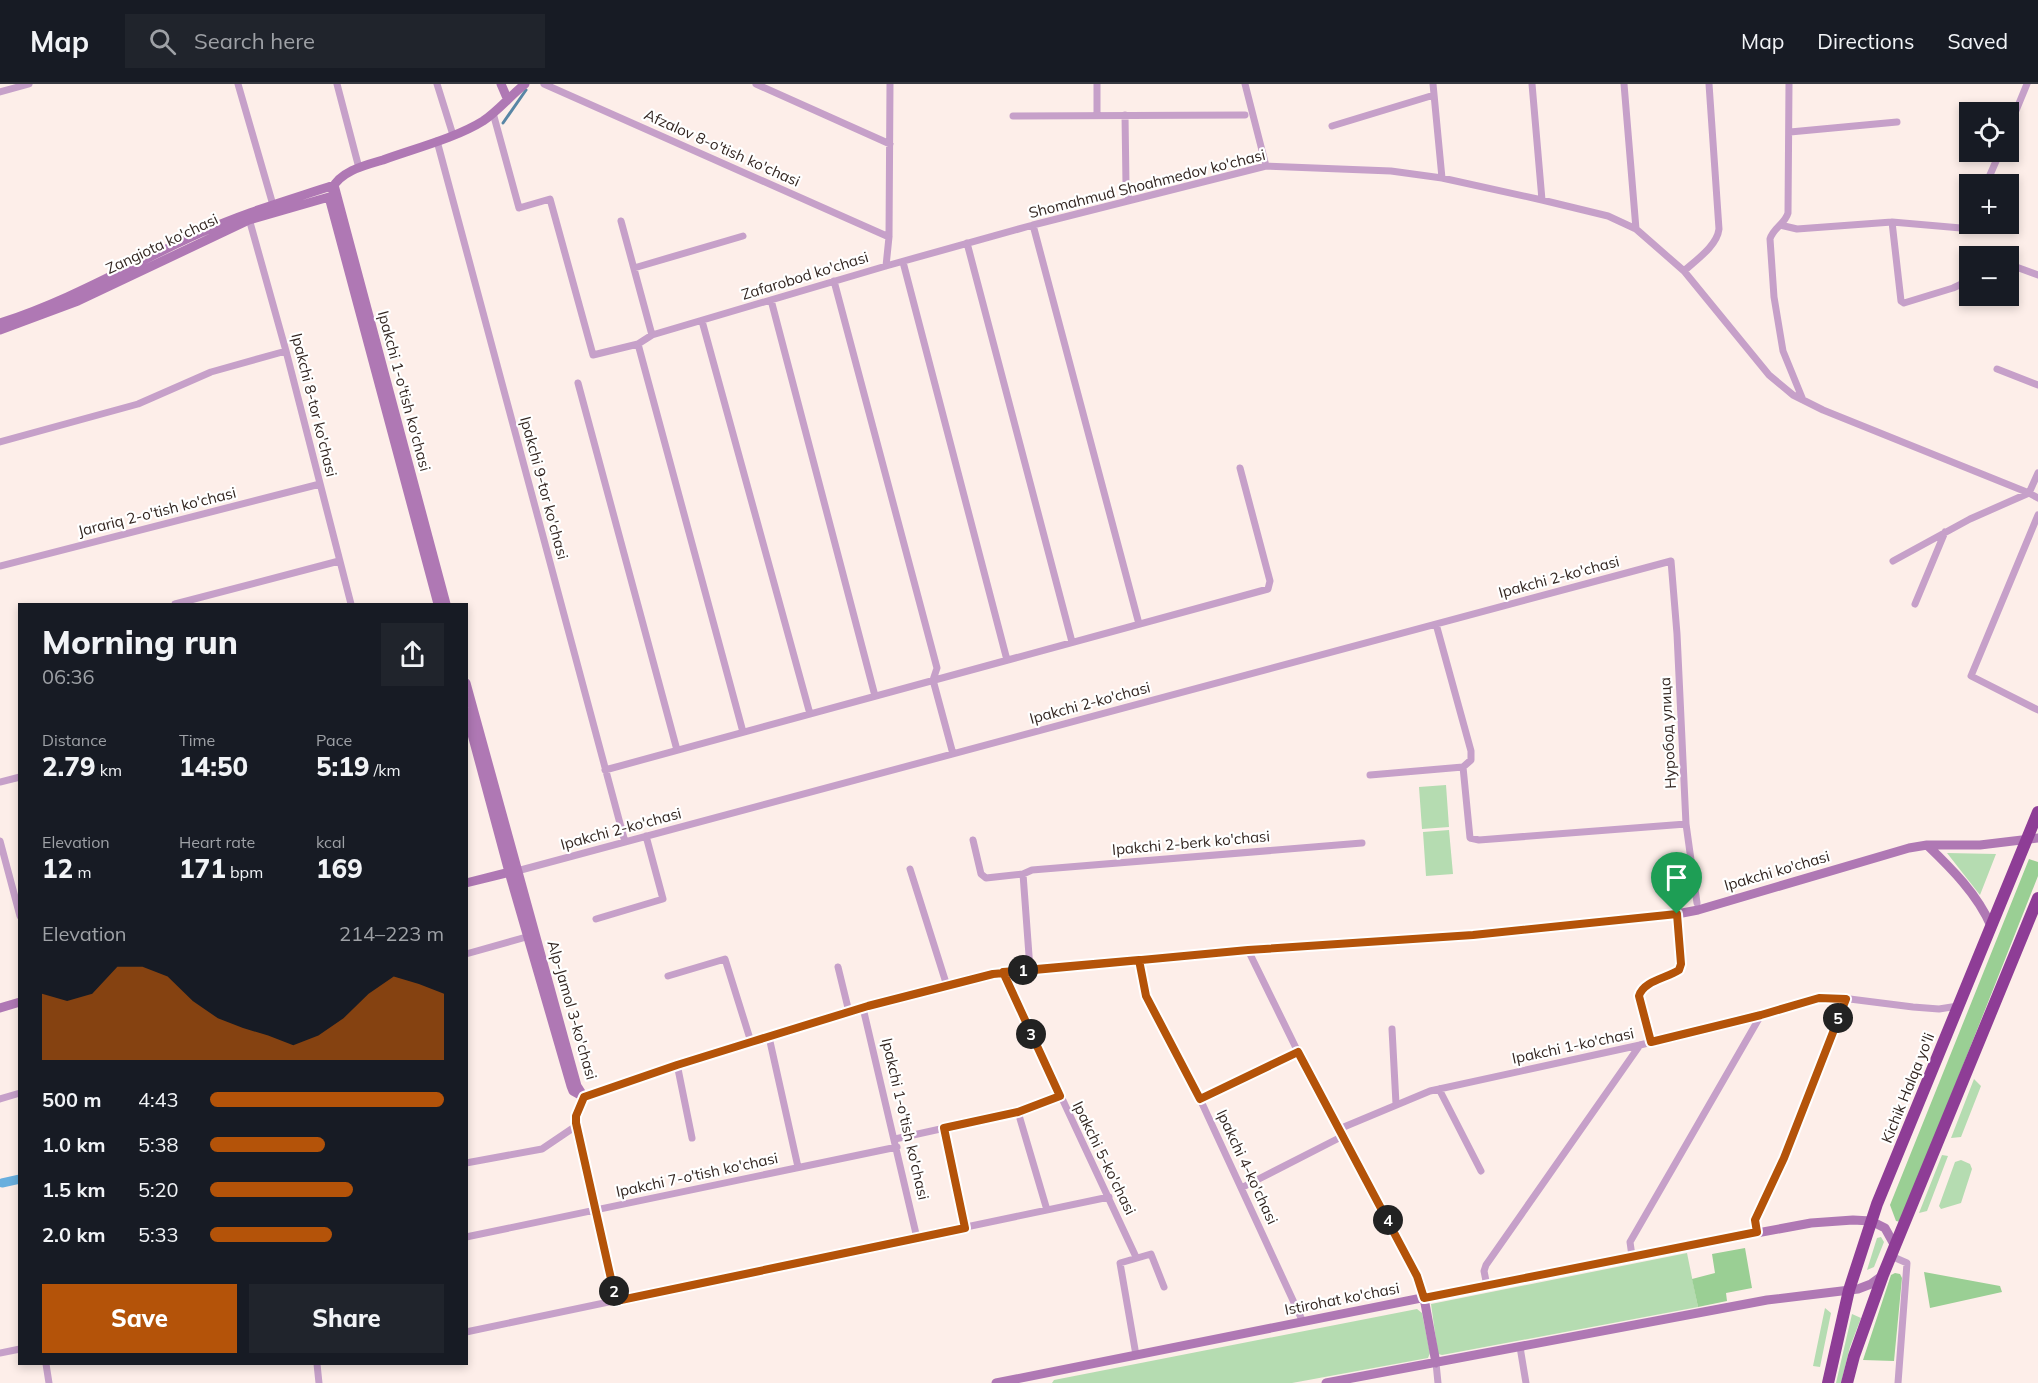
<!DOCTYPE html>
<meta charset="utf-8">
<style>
body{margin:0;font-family:Mulish,sans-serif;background:#20242c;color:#f1f3f6;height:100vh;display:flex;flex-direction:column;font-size:22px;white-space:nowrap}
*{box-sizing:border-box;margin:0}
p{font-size:20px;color:#9ea1a6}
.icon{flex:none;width:33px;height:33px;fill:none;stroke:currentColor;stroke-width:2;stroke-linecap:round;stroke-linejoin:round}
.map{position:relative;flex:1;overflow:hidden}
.side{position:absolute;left:18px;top:519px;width:450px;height:762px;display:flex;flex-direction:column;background:#171b24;border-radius:0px;box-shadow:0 3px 9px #0003}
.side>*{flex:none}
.buttons{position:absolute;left:1959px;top:18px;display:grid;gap:12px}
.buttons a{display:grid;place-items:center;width:60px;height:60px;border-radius:0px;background:#171b24;box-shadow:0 3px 9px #0003;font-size:30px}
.pin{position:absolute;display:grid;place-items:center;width:51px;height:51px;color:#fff;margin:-62px -26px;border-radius:50% 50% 50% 0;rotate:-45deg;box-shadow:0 0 6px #0007}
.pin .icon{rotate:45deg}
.km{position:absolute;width:30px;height:30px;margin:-15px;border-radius:50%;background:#222;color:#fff;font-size:16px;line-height:30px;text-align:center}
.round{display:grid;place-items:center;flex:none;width:63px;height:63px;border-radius:0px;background:#20242c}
.head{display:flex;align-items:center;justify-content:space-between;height:102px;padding:0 24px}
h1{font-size:33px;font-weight:800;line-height:45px}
.figures{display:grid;grid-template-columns:repeat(3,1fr);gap:9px;height:102px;padding:6px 24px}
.figures div{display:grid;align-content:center}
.figures b{font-size:26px;font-weight:800}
.figures small{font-size:16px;font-weight:400}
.figures p{font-size:16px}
.chart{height:168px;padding:12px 24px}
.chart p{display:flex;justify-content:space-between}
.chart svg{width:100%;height:108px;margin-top:6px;fill:#b45309;opacity:.7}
.button{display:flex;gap:12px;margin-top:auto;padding:12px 24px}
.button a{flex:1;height:69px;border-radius:0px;background:#b45309;color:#fff;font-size:24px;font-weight:800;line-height:69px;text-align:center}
.button a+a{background:#20242c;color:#f1f3f6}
ul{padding:0 24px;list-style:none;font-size:20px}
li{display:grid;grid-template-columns:96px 72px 1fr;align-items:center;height:45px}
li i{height:15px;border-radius:8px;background:#b45309}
header{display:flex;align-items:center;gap:36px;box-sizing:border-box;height:84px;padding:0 30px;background:#171b24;border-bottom:2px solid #363941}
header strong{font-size:28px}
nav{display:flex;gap:33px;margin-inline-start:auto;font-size:21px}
.search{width:420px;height:54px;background:#20242c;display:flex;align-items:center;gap:15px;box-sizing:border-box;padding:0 21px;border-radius:0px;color:#9ea1a6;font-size:22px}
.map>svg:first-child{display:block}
</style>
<header>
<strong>Map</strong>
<div class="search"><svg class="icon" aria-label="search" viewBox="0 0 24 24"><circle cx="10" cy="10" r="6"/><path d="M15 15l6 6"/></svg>Search here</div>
<nav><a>Map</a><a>Directions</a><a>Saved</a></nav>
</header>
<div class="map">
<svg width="2038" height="1299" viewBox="0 0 2038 1299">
<rect width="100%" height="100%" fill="#fdeee9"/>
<path fill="#b5dcb1" d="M1446 701 1449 743 1422 745 1419 703Z
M1449 746 1453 790 1426 792 1423 748Z
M1947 769 1996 770 1980 811Z
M1974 995 1981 1002 1961 1053 1951 1054Z
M1942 1071 1948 1072 1927 1127 1919 1129Z
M1961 1076 1970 1080 1972 1085 1961 1119 1941 1125 1939 1122 1955 1078Z
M1881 1153 1884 1158 1874 1183 1867 1186 1877 1154Z
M1687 1169 1698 1223 1442 1271 1438 1270 1431 1220Z
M1825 1224 1831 1229 1820 1283 1813 1282Z
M1417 1225 1422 1229 1430 1269 1428 1274 1292 1299H1052L1054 1296Z
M1852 1230 1861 1234 1850 1263 1841 1299H1836Z"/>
<path fill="#9acf94" d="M2029 775 2038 778V792L1901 1138 1896 1137 1890 1121Z
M1745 1164 1752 1204 1726 1209 1727 1217 1698 1223 1692 1195 1715 1189 1712 1170Z
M1924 1188 2000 1202 2002 1208 1930 1224Z
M1895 1189 1900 1190 1902 1194 1894 1277 1863 1276 1891 1191Z"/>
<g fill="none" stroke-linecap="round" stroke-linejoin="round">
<path stroke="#5986a5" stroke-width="3" d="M503 39 526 6"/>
<path stroke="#69afde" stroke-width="9" d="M2 1099 20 1095"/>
<path stroke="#c6a0c9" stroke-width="7" d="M238 0 273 121
M337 0 359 84
M437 0 453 51
M544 0 889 153
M756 0 890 60
M1097 0V31
M1245 0 1266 82
M1433 0 1442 94
M1532 0 1542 116
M1624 0 1636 145
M1789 0 1788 129C1785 140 1773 144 1770 155L1774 213 1783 267 1803 316
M0 8 29 0
M493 29 519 124 550 115 593 271 638 260 652 251 886 182 1033 141 1266 82 1391 87 1442 94 1542 116 1608 132 1636 145 1684 187 1769 291 1793 311 1823 326 2029 409 2038 414
M1125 31 1126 101 1129 116
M1013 32 1245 31
M1332 42 1434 11
M2008 46 2027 0
M1790 48 1897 38
M437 57 625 758
M1986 100 2000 68
M248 131 286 267 351 520
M621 137 652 251
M1892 138 1901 217 1904 219 1953 204 1970 196
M1033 141 1139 540
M1780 141 1797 145 1892 138 1961 144 1970 140
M967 159 1072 558
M903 178 1007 576
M2008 180 2038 191
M886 182 889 153 890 0
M634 184 743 152
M1684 187C1696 176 1717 162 1719 145L1709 0
M834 197 937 584 933 596 953 670
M771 216 875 612
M702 237 810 630
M638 260 743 648
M1997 285 2038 301
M578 299 677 666
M0 358 138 320 211 288 286 267
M2038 431 1971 592 2038 626
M1893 477 1970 435 2029 409 2038 389
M0 482 320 400
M175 520 339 477
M1915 520 1945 448
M1436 540 1471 667V676L1463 683 1470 754 1479 756 1686 740
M605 686 1268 505 1270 497 1240 384
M1370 691 1463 683
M0 698 20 693
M973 756 981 790 986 794 1023 790 1032 786 1362 759
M0 757 20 832
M910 785 947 902
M517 787 1671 477 1677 550 1686 740 1697 819
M1023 790 1030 885
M596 835 663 815 646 752
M1248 866 1298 968 1417 1192 1424 1214
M466 870 530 852
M1139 876 1146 912 1200 1015 1303 1238
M838 883 849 928
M1003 888 1136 1173
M668 892 725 875 751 958
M863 924 917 1154
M1392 945 1396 1020
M769 953 798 1083
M1651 958 1639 912 1641 906 1679 886 1681 880 1677 830
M677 980 692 1054
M1439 1005 1481 1087
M584 1013 576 1032V1042L616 1217
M0 1015 20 1009
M1200 1015 1298 968
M1018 1028 1047 1126
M944 1044 965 1144
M1339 1045 1430 1007 1640 961 1761 931 1819 914 1834 913 1913 923 1939 925 1958 922
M895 1055 1018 1028 1060 1012
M466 1079 542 1065 576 1042
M1243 1103 1343 1052
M1757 1148 1755 1136 1784 1074 1846 915
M466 1153 897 1063
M1632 1172 1630 1158 1761 931
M1891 1172 1907 1179 1898 1299
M1487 1202 1484 1187 1486 1181 1640 961
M466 1248 1109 1113
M1520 1263 1526 1299
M0 1269 20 1265
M1136 1271 1120 1179 1151 1170 1164 1203
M1436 1279 1438 1299
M46 1280 49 1299
M317 1280 319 1299"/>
<path stroke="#af78b4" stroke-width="9" d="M501 0 507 14
M332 105C340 87 366 81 383 76 413 65 456 54 483 37 498 27 510 12 525 0
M329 113 438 520
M0 239C70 217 133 179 200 149 243 129 289 116 334 101L446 520
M0 246 78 217 249 136 329 113
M466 599 577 1002 584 1013
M466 628 509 788 571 1002 573 1007 582 1012
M1927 761C1951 784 1978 811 1991 842
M466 799 514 787
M0 924 20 918
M584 1013 677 980 849 928 993 890 1248 866 1473 851 1677 830 1698 826 1909 764 1927 761H1980L2038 754
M1424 1214 1436 1279
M996 1299 1632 1172 1811 1139 1853 1136 1871 1137 1885 1144 1895 1162
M1326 1299 1767 1216 1858 1205 1871 1200 1882 1192"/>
<path stroke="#8e3d96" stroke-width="12" d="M1828 1299 1849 1206 1877 1120 2038 728
M1847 1299 1854 1272 1883 1191 2038 814"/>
</g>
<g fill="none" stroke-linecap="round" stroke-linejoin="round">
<defs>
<path id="route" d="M1677 830 1473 851 1248 866 993 890 868 922 751 958 677 981 584 1013 576 1032V1039L616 1217 965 1144 944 1044 1018 1028 1060 1012 1003 888 1139 876 1146 912 1200 1015 1298 968 1417 1192 1424 1214 1757 1148 1755 1136 1784 1074 1846 915 1819 914 1761 931 1651 958 1639 912C1643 897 1667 894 1679 886L1681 880 1677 830"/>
</defs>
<use href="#route" stroke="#fff" stroke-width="12"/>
<use href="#route" stroke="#b45309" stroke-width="8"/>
</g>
<g text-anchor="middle" stroke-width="4.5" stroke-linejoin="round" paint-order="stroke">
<g font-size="15" fill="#332621" stroke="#fff">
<text transform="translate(722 64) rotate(24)" y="5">Afzalov 8-o'tish ko'chasi</text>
<text transform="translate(1147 100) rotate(-14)" y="5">Shomahmud Shoahmedov ko'chasi</text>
<text transform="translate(162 160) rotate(-25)" y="5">Zangiota ko'chasi</text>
<text transform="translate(805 192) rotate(-17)" y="5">Zafarobod ko'chasi</text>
<text transform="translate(404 307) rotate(75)" y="5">Ipakchi 1-o'tish ko'chasi</text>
<text transform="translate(314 321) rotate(76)" y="5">Ipakchi 8-tor ko'chasi</text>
<text transform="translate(544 404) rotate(75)" y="5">Ipakchi 9-tor ko'chasi</text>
<text transform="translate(157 428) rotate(-14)" y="5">Jarariq 2-o'tish ko'chasi</text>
<text transform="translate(1559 493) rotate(-15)" y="5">Ipakchi 2-ko'chasi</text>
<text transform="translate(1090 619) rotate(-15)" y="5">Ipakchi 2-ko'chasi</text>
<text transform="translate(1668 649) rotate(-93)" y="5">Нуробод улица</text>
<text transform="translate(621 745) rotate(-15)" y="5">Ipakchi 2-ko'chasi</text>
<text transform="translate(1191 759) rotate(-5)" y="5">Ipakchi 2-berk ko'chasi</text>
<text transform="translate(1777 787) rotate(-16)" y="5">Ipakchi ko'chasi</text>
<text transform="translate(572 926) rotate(74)" y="5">Alp-Jamol 3-ko'chasi</text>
<text transform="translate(1573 962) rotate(-12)" y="5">Ipakchi 1-ko'chasi</text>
<text transform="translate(1908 1004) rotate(-68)" y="5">Kichik Halqa yo'li</text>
<text transform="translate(905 1035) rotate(77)" y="5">Ipakchi 1-o'tish ko'chasi</text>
<text transform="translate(1104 1074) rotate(64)" y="5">Ipakchi 5-ko'chasi</text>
<text transform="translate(1247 1083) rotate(65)" y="5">Ipakchi 4-ko'chasi</text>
<text transform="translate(697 1091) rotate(-12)" y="5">Ipakchi 7-o'tish ko'chasi</text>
<text transform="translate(1342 1215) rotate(-11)" y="5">Istirohat ko'chasi</text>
</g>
</g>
</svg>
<div class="buttons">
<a><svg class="icon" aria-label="locate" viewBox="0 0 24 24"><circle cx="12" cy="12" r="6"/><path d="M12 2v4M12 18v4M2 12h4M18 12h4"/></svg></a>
<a>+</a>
<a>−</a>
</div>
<div class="pin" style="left:1677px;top:830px;background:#1e9e55"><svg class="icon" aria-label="arrive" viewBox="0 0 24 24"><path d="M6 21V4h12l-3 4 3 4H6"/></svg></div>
<b class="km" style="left:1023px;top:886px">1</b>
<b class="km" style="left:614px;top:1207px">2</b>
<b class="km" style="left:1031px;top:950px">3</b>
<b class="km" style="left:1388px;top:1136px">4</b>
<b class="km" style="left:1838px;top:934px">5</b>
<section class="side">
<div class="head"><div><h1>Morning run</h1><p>06:36</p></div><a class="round"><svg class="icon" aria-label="share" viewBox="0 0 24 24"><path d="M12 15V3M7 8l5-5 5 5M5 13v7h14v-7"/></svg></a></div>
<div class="figures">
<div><p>Distance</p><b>2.79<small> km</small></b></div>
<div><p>Time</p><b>14:50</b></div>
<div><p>Pace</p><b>5:19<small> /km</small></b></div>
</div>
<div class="figures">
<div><p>Elevation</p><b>12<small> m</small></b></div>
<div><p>Heart rate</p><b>171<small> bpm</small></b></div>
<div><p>kcal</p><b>169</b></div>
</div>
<div class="chart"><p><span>Elevation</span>214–223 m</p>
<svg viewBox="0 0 160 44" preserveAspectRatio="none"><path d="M0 44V17L10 20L20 17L30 6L40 6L50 10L60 20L70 27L80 31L90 34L100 38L110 34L120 27L130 17L140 10L150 13L160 17V44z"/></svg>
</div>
<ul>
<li><b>500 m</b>4:43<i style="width:100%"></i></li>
<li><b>1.0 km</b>5:38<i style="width:49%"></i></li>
<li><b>1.5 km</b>5:20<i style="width:61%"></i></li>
<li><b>2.0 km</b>5:33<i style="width:52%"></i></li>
</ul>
<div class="button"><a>Save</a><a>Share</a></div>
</section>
</div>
